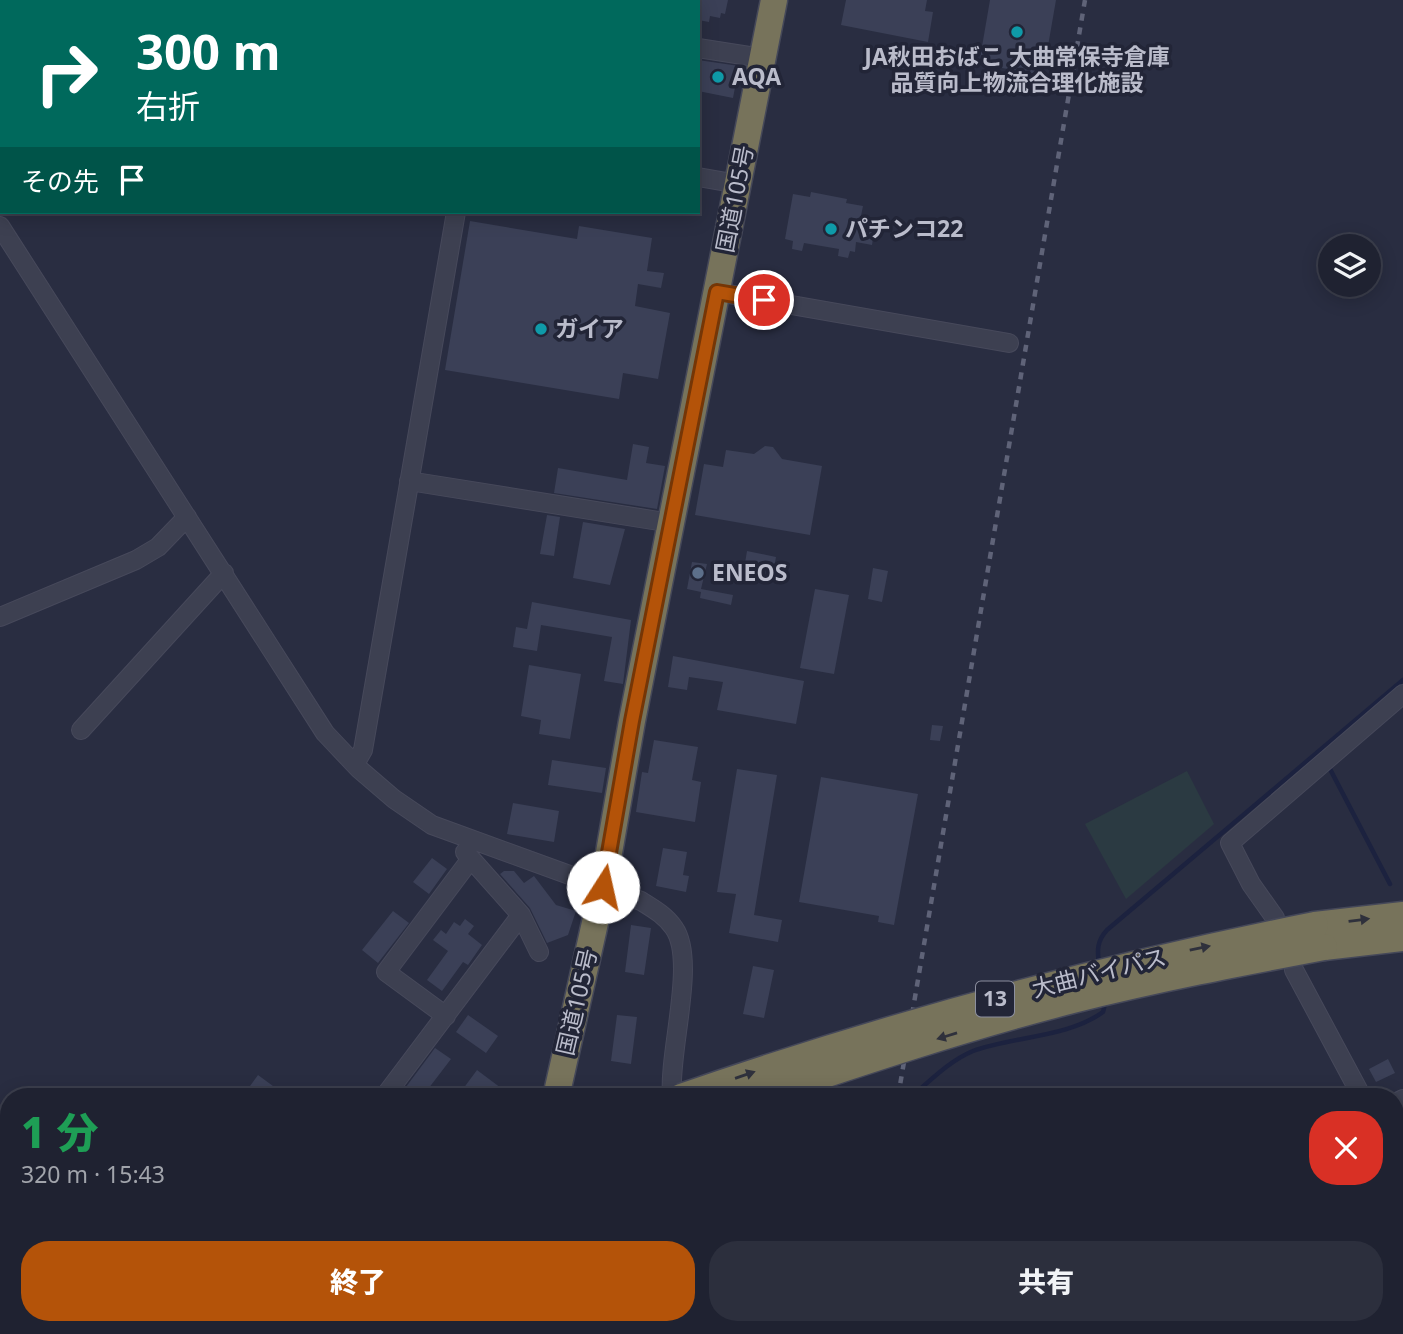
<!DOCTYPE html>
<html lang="ja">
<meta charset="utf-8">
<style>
:root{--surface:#1f2231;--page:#2c2f3d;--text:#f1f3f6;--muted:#a1a4ab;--line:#3c3f4d;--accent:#b45309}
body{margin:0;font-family:"Noto Sans","Noto Sans JP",sans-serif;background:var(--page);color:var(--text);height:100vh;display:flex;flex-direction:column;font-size:26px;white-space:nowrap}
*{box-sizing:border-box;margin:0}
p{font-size:23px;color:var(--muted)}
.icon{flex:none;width:38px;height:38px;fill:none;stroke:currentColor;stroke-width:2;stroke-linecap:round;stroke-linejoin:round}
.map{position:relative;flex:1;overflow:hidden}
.panel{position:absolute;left:0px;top:1088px;width:1404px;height:247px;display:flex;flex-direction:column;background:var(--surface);border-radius:28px 28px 0 0;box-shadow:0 4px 18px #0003,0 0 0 2px var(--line)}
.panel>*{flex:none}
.guide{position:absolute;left:0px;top:0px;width:700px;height:214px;box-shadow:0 4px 18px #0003,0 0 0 2px var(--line);background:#00695c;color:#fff;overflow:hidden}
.fabs{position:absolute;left:1318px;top:234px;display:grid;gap:14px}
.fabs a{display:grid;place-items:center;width:63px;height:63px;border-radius:50%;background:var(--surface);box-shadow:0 4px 18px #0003,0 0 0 2px var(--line);font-size:35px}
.pin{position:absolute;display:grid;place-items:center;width:60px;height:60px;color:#fff;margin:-30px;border:4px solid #fff;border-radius:50%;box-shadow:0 2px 7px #0007}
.me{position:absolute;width:77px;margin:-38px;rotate:10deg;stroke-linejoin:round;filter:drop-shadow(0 0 5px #0008)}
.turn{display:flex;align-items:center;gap:24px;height:147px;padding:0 21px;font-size:32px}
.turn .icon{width:91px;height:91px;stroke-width:2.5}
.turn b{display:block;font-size:49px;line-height:60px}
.then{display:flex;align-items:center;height:66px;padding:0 21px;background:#0003;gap:14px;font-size:26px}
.round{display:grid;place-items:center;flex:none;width:74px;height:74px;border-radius:28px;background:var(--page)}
.head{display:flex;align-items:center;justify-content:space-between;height:119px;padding:0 21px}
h1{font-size:42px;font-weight:800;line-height:52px;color:#1e9e55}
.cta{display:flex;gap:14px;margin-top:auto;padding:14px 21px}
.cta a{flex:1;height:80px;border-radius:28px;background:var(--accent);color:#fff;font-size:28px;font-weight:800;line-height:80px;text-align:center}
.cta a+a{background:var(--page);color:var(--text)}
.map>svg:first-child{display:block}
</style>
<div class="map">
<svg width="1403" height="1334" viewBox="0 0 1403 1334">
<rect width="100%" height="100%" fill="#292d41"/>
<path fill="#2b3a42" d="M1187 771 1214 824 1126 899 1085 824Z"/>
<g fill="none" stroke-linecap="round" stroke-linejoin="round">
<path stroke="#1c223f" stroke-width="4.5" d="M1330 769 1390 884
M1099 964C1097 950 1097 941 1107 930L1403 680
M911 1097C930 1081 949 1061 973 1051 1013 1036 1067 1038 1103 1012L1106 1000"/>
</g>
<path fill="#3b4057" d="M698 0H728L725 14 721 13 720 18 710 16 709 22 698 20Z
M846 0H927L925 11 933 12 928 42 841 25Z
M990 0H1056L1043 75 979 64Z
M698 60 739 66 733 98 698 91Z
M811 192 847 199 846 203 863 206 861 216 876 219 872 245 856 242 855 252 850 251 848 258 838 256 839 249 804 243 802 251 792 249 793 241 785 239 793 194 810 197Z
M470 221 577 239 579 226 652 238 647 271 664 273 661 288 638 284 635 306 670 313 658 379 623 373 619 399 445 370Z
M633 444 649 447 646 463 665 466 657 509 554 493 558 468 627 480Z
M765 446 773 447 782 459 822 466 810 535 695 515 704 464 723 467 726 450 754 454Z
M547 515 560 517 554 556 540 554Z
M583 522 625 529 610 585 573 578Z
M747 551 776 557 774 568 745 563Z
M692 562 707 564 701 589 733 595 731 605 700 598 701 592 687 589Z
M873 568 888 571 882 602 868 599Z
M815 589 849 595 834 674 800 668Z
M532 602 631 620 623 684 604 681 612 637 541 625 537 651 513 647 516 627 527 629Z
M673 656 804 681 796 724 717 710 723 682 689 677 687 690 668 687Z
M529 665 581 674 570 739 539 734 541 720 521 716Z
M932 725 943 726 940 741 930 740Z
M654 740 698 747 692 780 701 782 695 822 636 812 642 772 648 773Z
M552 760 606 768 602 793 548 785Z
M737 769 777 775 754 915 782 920 778 942 729 933 736 894 717 892Z
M821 777 918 794 894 925 878 922 879 916 799 902Z
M513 803 559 811 554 842 507 834Z
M663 848 687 852 683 875 689 876 686 892 656 886Z
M432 858 447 869 429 894 413 882Z
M504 871H514L524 883 534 876 556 905 576 911 568 935 547 943 530 908 500 874Z
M393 911 409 923 378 963 362 950Z
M465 919 474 926 468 934 482 945 468 965 463 962 442 991 427 980 448 951 433 940 441 930 446 934 454 922 460 926Z
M631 925 651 928 644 975 625 972Z
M753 966 774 970 764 1018 743 1014Z
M468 1015 498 1036 486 1053 456 1032Z
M617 1015 637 1017 631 1064 611 1061Z
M435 1048 451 1059 422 1097H419L406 1087Z
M1388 1059 1395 1073 1376 1082 1369 1069Z
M477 1070 513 1097H466L460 1093Z
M258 1075 288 1097H242Z"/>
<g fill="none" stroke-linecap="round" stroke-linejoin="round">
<g stroke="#47495b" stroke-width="20">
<path id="minor" d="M494 2V0
M698 48 762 58
M698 177 738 184
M0 226 325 733 359 769 394 799 432 825 641 901C654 909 666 916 674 928 697 961 668 1052 672 1097
M717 292 1009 343
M409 481 671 523
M0 617 136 560 158 547 187 517
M81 730 224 573
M355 764 363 750 456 212
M465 852 521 915 539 952
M1275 918 1251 884 1230 843 1403 694
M1294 970 1362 1097
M446 1016 386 972 470 860
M384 1097 521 915
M1395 1103 1403 1099
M1395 1160 1403 1176
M0 1279 9 1285
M59 1326 64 1334
M682 1326 684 1334
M1032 1326 1036 1334
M1212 1326 1216 1334
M1300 1326 1304 1334
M1391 1326 1395 1334
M952 1334 967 1326"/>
</g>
<g stroke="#454859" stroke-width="29">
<path id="highway" d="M1315 925 1403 915
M1324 947 1403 938
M556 1097 603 887 632 721 774 0
M75 1334 94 1326
M147 1334 167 1326
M511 1334 513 1326"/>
</g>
<use href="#minor" stroke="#3d4051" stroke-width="18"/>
<use href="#highway" stroke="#77735b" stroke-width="26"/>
<path stroke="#5f6378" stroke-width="4.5" stroke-dasharray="7 7" stroke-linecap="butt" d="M898 1097 1085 0
M859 1334 861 1326"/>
<g stroke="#454859" stroke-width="29" stroke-linecap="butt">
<path id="highway-bridge" d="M681 1097C889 1025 1099 968 1315 925
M758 1097C862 1062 967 1027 1073 1000 1156 979 1240 963 1324 947"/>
</g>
<use href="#highway-bridge" stroke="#77735b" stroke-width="26"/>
</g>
<defs><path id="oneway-solid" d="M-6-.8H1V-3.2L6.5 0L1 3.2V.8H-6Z" transform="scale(1.75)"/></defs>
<g fill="#2f313c">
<use href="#oneway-solid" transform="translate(1359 920) rotate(-7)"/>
<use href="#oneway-solid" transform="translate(1200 948) rotate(-12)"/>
<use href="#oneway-solid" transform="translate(947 1036) rotate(163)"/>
<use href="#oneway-solid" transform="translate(745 1075) rotate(-19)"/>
</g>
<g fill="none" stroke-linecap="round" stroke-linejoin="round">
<g stroke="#753606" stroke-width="18">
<path id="route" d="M603 887 632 721 717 292 764 300"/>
</g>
<use href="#route" stroke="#b45309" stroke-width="12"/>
</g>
<g fill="#0f9aa8" stroke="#222537" stroke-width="2.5">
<circle cx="1017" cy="32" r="7"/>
<circle cx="718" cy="77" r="7"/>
<circle cx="831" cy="229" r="7"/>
<circle cx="541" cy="329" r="7"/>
</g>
<circle fill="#5c6f8a" stroke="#222537" stroke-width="2.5" cx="698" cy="573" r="7"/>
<g text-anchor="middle" stroke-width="7" stroke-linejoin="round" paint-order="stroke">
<rect fill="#222537" stroke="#8c8f9f" stroke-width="2" x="976" y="981.5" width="38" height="35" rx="5"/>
<g font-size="21" font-weight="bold" fill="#babccb">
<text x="995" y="1006">13</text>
</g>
<g font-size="23" font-weight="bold" fill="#babccb" stroke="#222537" text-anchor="start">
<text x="1017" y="65" text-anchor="middle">JA秋田おばこ 大曲常保寺倉庫<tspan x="1017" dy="26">品質向上物流合理化施設</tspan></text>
<text x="732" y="85">AQA</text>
<text x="845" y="237">パチンコ22</text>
<text x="555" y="337">ガイア</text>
<text x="712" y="581">ENEOS</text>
</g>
<g font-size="23" fill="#babccb" stroke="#222537">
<text transform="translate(735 199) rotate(-79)" y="8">国道105号</text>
<text transform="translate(1099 973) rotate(-14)" y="8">大曲バイパス</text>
<text transform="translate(577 1002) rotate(-77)" y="8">国道105号</text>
</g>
</g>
</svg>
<div class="fabs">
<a><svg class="icon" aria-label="layers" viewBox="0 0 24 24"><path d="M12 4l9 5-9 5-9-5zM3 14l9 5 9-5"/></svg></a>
</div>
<div class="pin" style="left:764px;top:300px;background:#d93025"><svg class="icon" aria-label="arrive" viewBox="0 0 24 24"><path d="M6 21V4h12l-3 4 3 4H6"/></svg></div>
<svg class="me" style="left:603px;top:887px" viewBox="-20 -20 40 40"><circle r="19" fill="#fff"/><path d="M0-13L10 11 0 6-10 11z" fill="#b45309"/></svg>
<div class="guide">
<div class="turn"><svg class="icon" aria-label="right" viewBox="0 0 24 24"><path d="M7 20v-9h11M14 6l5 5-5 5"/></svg><div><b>300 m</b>右折</div></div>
<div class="then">その先<svg class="icon" aria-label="arrive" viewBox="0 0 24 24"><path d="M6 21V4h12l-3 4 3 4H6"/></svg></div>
</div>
<section class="panel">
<div class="head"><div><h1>1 分</h1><p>320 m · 15:43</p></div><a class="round" style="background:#d93025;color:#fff"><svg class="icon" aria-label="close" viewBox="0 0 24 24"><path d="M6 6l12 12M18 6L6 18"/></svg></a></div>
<div class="cta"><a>終了</a><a>共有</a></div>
</section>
</div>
